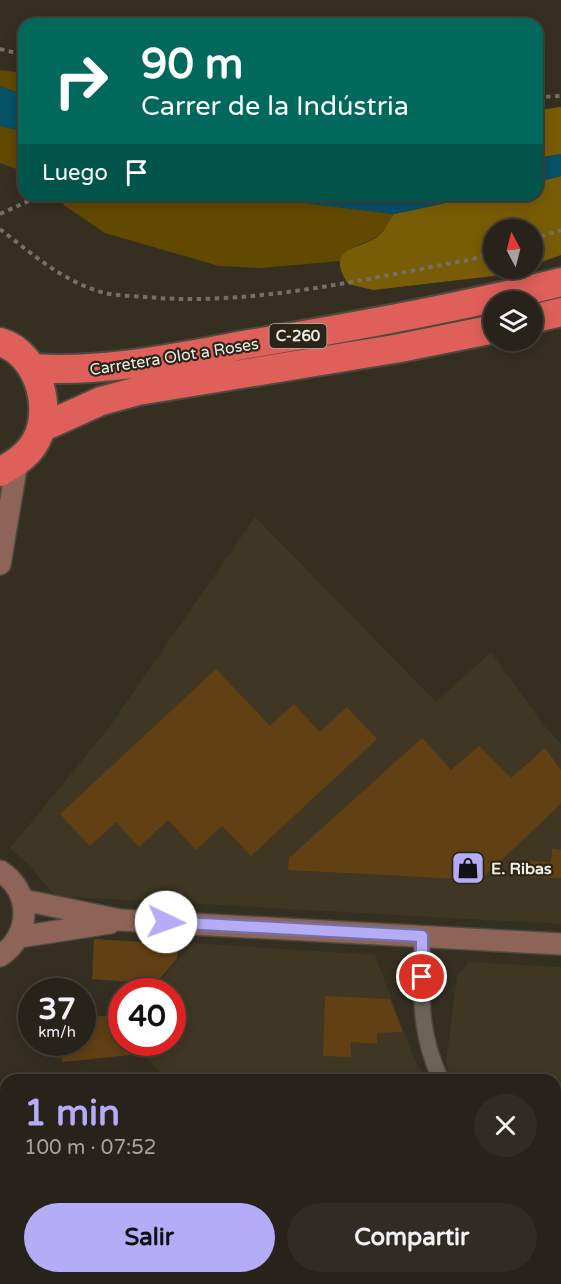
<!DOCTYPE html>
<html lang="es">
<meta charset="utf-8">
<style>
:root{--surface:#28231a;--page:#302b23;--text:#f1f3f6;--muted:#a5a4a2;--line:#444039;--accent:#b5acf8}
body{margin:0;font-family:"Varela Round",sans-serif;background:var(--page);color:var(--text);height:100vh;display:flex;flex-direction:column;font-size:22px;white-space:nowrap}
*{box-sizing:border-box;margin:0}
p{font-size:20px;color:var(--muted)}
.icon{flex:none;width:33px;height:33px;fill:none;stroke:currentColor;stroke-width:2;stroke-linecap:round;stroke-linejoin:round}
.map{position:relative;flex:1;overflow:hidden}
.sheet{position:absolute;left:0px;top:1074px;width:561px;height:210px;display:flex;flex-direction:column;background:var(--surface);border-radius:18px 18px 0 0;box-shadow:0 3px 15px #0003,0 0 0 2px var(--line)}
.sheet>*{flex:none}
.top-card{position:absolute;left:18px;top:18px;width:525px;height:183px;border-radius:18px;box-shadow:0 3px 15px #0003,0 0 0 2px var(--line);background:#00695c;color:#fff;overflow:hidden}
.needle{width:39px;rotate:353deg}
.controls{position:absolute;left:483px;top:219px;display:grid;gap:12px}
.controls a{display:grid;place-items:center;width:60px;height:60px;border-radius:50%;background:var(--surface);box-shadow:0 3px 15px #0003,0 0 0 2px var(--line);font-size:30px}
.speed{position:absolute;left:18px;top:978px;display:flex;gap:12px;font-size:30px;font-weight:700;text-align:center}
.speed>*{display:grid;place-content:center;width:78px;height:78px;border-radius:50%;background:var(--surface);box-shadow:0 3px 15px #0003,0 0 0 2px var(--line);line-height:1}
.speed small{font-size:15px;font-weight:400}
.speed .limit{border:9px solid #d22;background:#fff;color:#111}
.pin{position:absolute;display:grid;place-items:center;width:51px;height:51px;color:#fff;margin:-26px;border:3px solid #fff;border-radius:50%;box-shadow:0 2px 6px #0007}
.me{position:absolute;width:66px;margin:-33px;rotate:93deg;stroke-linejoin:round;filter:drop-shadow(0 0 4px #0008)}
.turn{display:flex;align-items:center;gap:21px;height:126px;padding:0 24px;font-size:27px}
.turn .icon{width:78px;height:78px;stroke-width:2.5}
.turn b{display:block;font-size:42px;line-height:51px}
.then{display:flex;align-items:center;height:57px;padding:0 24px;background:#0003;gap:12px;font-size:22px}
.round{display:grid;place-items:center;flex:none;width:63px;height:63px;border-radius:32px;background:var(--page)}
.overview{display:flex;align-items:center;justify-content:space-between;height:102px;padding:0 24px}
h1{font-size:36px;font-weight:700;line-height:45px;color:var(--accent)}
.cta{display:flex;gap:12px;margin-top:auto;padding:12px 24px}
.cta a{flex:1;height:69px;border-radius:36px;background:var(--accent);color:#111;font-size:24px;font-weight:700;line-height:69px;text-align:center}
.cta a+a{background:var(--page);color:var(--text)}
.map>svg:first-child{display:block}
</style>
<div class="map">
<svg width="561" height="1284" viewBox="0 0 561 1284">
<rect width="100%" height="100%" fill="#352f22"/>
<path fill="#3f3623" d="M255 517 436 702 491 652 543 724 561 744V924L55 896 29 865 10 848 107 730Z
M193 943 375 955 411 1051 426 1080H165L135 1043 172 1042V992L150 991Z
M469 962 561 967V1270L555 1271V1080H451L446 1062 457 976Z
M288 1278H489L453 1284H292Z"/>
<path fill="#614900" d="M0 70 24 73V95L0 86Z
M0 126 24 131V172L0 163Z
M56 195H263L289 201 394 214C389 221 383 233 376 237 361 246 350 244 341 261L260 268 219 266 105 233 65 206Z"/>
<path fill="#795d06" d="M561 107V154L537 158V110Z
M561 176V255L533 265 532 230H494V268L521 269 502 275 373 290 348 284C324 247 359 250 377 237 384 233 389 220 394 214L483 195H537V182Z"/>
<path fill="#055267" d="M0 86 24 95V131L0 126Z
M561 154V176L537 182V158Z
M263 195H483L394 214 289 201Z"/>
<path fill="#614014" d="M216 669 270 726 294 704 320 732 347 707 377 739 251 856 222 826 196 850 168 820 139 847 116 822 90 846 60 814Z
M422 738 451 770 479 746 511 778 545 748 561 770V804L480 880 288 870 289 858Z
M552 849 561 850V878L527 877 528 861 551 862Z
M94 939 178 944 177 959 155 984 92 979Z
M325 996 390 999 403 1032 377 1033V1044L351 1042V1057L323 1056Z
M122 1015 119 1026 122 1042H133L131 1055 62 1062 60 1042H82V1029H87L86 1017Z
M419 1072 424 1080H404Z
M561 1193V1259L555 1261V1197Z"/>
<g fill="none" stroke-linecap="round" stroke-linejoin="round">
<g stroke="#4f4a3e" stroke-width="18">
<path id="street" d="M422 937C422 990 417 1030 441 1080
M537 1278 540 1284
M0 1281 2 1284"/>
</g>
<g stroke="#4f4a3e" stroke-width="24">
<path id="secondary" d="M0 564 17 463
M0 871C32 891 32 935 0 956
M23 900 120 920 561 944
M19 937 110 923"/>
</g>
<g stroke="#4f4a3e" stroke-width="32">
<path id="highway" d="M532 319 561 312
M0 342C40 354 56 414 32 447 24 458 12 465 0 472
M33 368C105 373 178 357 249 344 354 327 458 308 561 282
M41 428 101 401 138 391 400 348 494 329"/>
</g>
<path stroke="#756f64" stroke-width="4" stroke-dasharray="4.5 4.5" stroke-linecap="butt" d="M0 49 24 55
M537 97 561 96
M94 195 156 201 195 195
M0 214 37 197 52 195
M0 229C32 254 65 283 105 293 118 296 133 296 146 297 250 307 370 278 473 259L494 252
M532 239 561 230"/>
<use href="#street" stroke="#6c6557" stroke-width="15"/>
<use href="#secondary" stroke="#8e6458" stroke-width="21"/>
<use href="#highway" stroke="#df605a" stroke-width="28"/>
</g>
<g fill="none" stroke-linecap="round" stroke-linejoin="round">
<g stroke="#7670a1" stroke-width="15">
<path id="route" d="M166 922 422 936V977"/>
</g>
<use href="#route" stroke="#b5acf8" stroke-width="10"/>
</g>
<defs>
<g id="shop-square" transform="scale(1.725)"><rect x="-9" y="-9" width="18" height="18" rx="4" fill="#b5acf8" stroke="#2b2518"/><path d="M-5-2.5h2.3a2.7 3.5 0 0 1 5.4 0H5L5.5 6h-11ZM-1.5-2.5h3a1.5 2.3 0 0 0-3 0Z" fill="#111"/></g>
</defs>
<g fill-rule="evenodd">
<use href="#shop-square" x="468" y="868"/>
</g>
<g text-anchor="middle" stroke-width="4.5" stroke-linejoin="round" paint-order="stroke">
<rect fill="#2b2518" stroke="#b6b1a7" stroke-width="1.5" x="269.5" y="324" width="57" height="24" rx="4.5"/>
<g font-size="15" font-weight="bold" fill="#f1ede4">
<text x="298" y="341">C-260</text>
</g>
<g font-size="16" fill="#f1ede4" stroke="#2b2518">
<text transform="translate(174 356) rotate(-9)" y="6">Carretera Olot a Roses</text>
</g>
<g font-size="16" font-weight="bold" fill="#f1ede4" stroke="#2b2518" text-anchor="start">
<text x="491" y="874">E. Ribas</text>
</g>
</g>
</svg>
<div class="controls">
<a><svg class="needle" viewBox="-14 -14 28 28"><path d="M0-13l5 13h-10z" fill="#e53935"/><path d="M0 13l5-13h-10z" fill="#a5a4a2"/></svg></a>
<a><svg class="icon" aria-label="layers" viewBox="0 0 24 24"><path d="M12 4l9 5-9 5-9-5zM3 14l9 5 9-5"/></svg></a>
</div>
<div class="speed"><div>37<small>km/h</small></div><div class="limit">40</div></div>
<div class="pin" style="left:422px;top:977px;background:#d93025"><svg class="icon" aria-label="arrive" viewBox="0 0 24 24"><path d="M6 21V4h12l-3 4 3 4H6"/></svg></div>
<svg class="me" style="left:166px;top:922px" viewBox="-20 -20 40 40"><circle r="19" fill="#fff"/><path d="M0-13L10 11 0 6-10 11z" fill="#b5acf8"/></svg>
<div class="top-card">
<div class="turn"><svg class="icon" aria-label="right" viewBox="0 0 24 24"><path d="M7 20v-9h11M14 6l5 5-5 5"/></svg><div><b>90 m</b>Carrer de la Indústria</div></div>
<div class="then">Luego<svg class="icon" aria-label="arrive" viewBox="0 0 24 24"><path d="M6 21V4h12l-3 4 3 4H6"/></svg></div>
</div>
<section class="sheet">
<div class="overview"><div><h1>1 min</h1><p>100 m · 07:52</p></div><a class="round"><svg class="icon" aria-label="close" viewBox="0 0 24 24"><path d="M6 6l12 12M18 6L6 18"/></svg></a></div>
<div class="cta"><a>Salir</a><a>Compartir</a></div>
</section>
</div>
